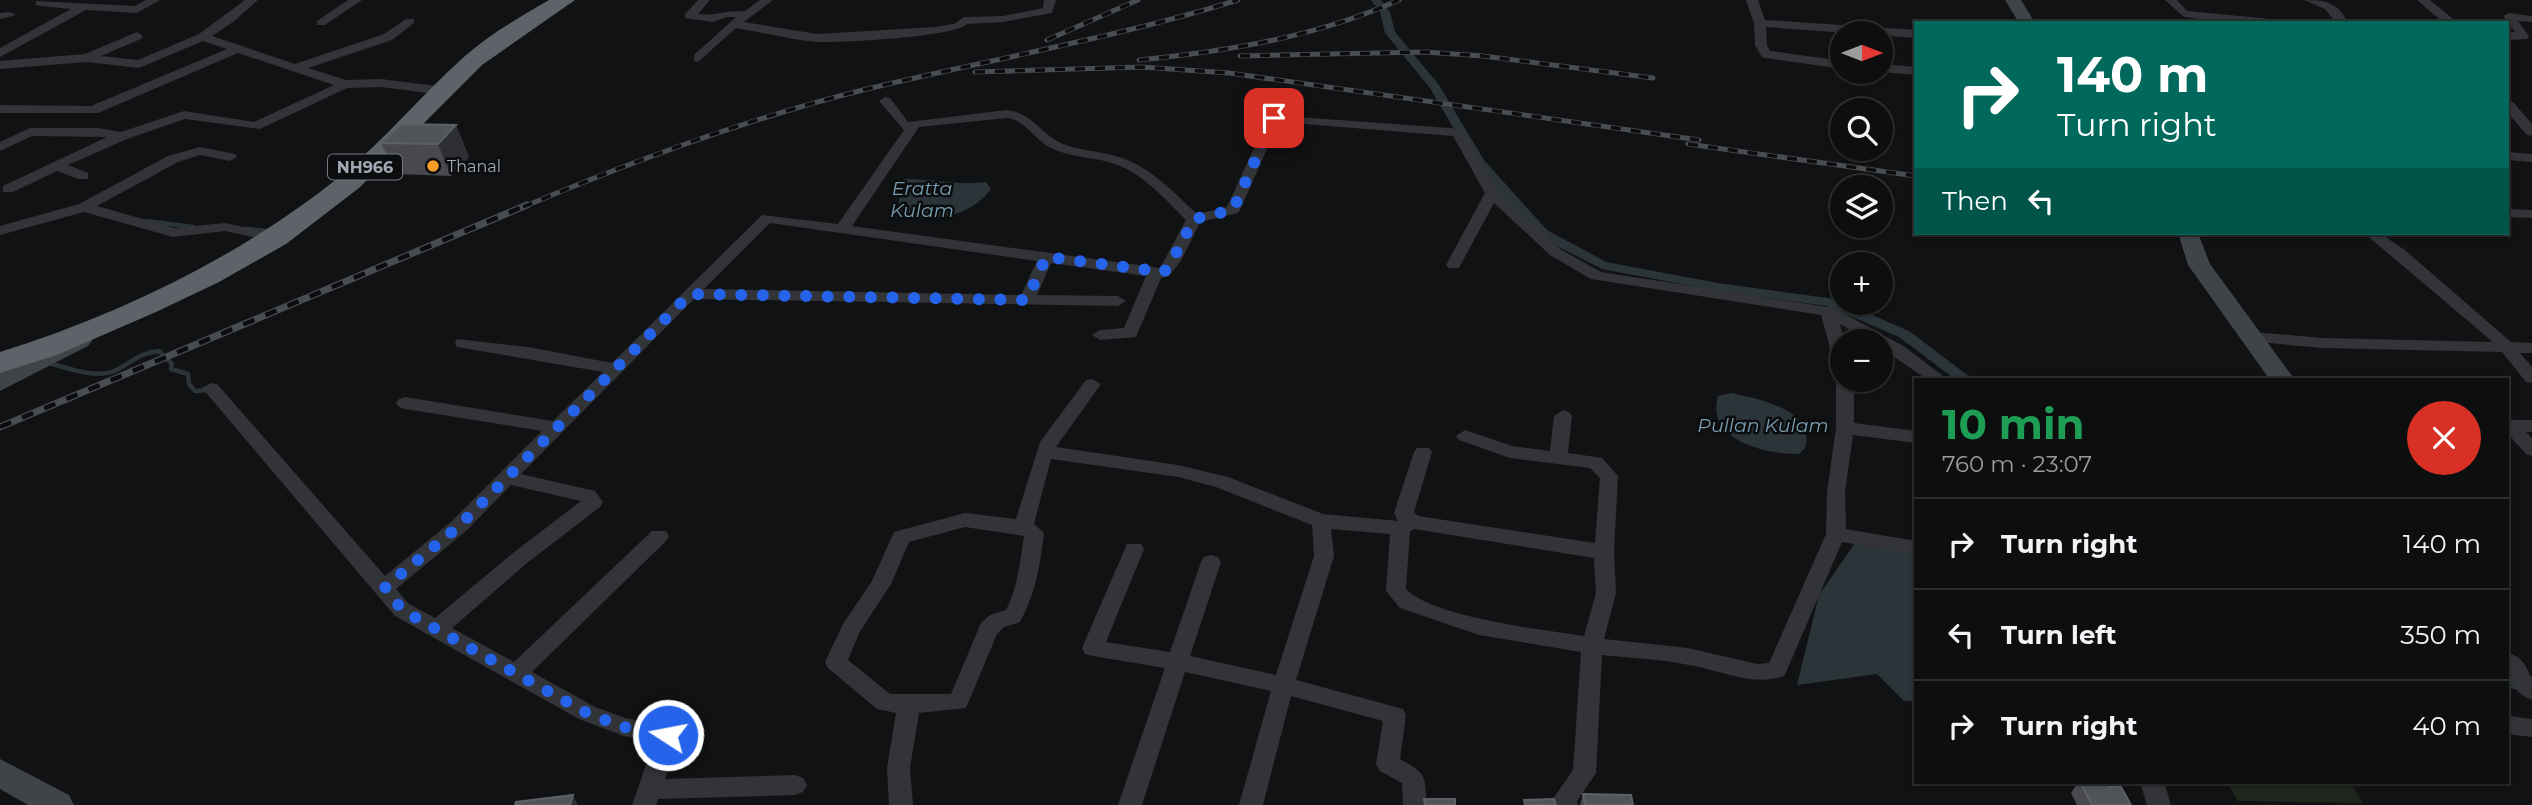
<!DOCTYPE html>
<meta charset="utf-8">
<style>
:root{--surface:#0d0e0e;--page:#161717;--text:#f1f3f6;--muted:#9a9c9e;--line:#2d2e2e}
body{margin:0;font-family:Montserrat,sans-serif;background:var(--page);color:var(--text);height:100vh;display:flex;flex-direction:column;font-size:26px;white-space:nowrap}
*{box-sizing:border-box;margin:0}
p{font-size:23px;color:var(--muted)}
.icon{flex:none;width:38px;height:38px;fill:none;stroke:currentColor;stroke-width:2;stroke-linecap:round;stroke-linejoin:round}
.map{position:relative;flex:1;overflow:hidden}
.drawer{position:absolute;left:1914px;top:378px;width:595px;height:406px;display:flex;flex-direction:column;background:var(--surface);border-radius:0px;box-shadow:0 2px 5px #0004,0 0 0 2px var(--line)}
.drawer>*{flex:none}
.guide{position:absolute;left:1914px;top:21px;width:595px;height:214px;border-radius:0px;box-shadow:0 2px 5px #0004,0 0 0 2px var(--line);background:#00695c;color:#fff;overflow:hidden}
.needle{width:46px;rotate:90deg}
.buttons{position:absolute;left:1830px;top:21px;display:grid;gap:14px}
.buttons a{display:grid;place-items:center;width:63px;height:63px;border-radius:50%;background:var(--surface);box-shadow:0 2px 5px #0004,0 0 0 2px var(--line);font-size:35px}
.pin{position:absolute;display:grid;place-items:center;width:60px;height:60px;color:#fff;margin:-30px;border-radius:14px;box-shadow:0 4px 10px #0006}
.me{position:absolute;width:77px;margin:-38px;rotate:281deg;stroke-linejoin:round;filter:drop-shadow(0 0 5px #0008)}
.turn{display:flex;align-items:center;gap:24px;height:147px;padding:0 28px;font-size:32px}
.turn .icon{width:91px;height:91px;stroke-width:2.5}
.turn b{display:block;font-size:49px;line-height:60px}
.then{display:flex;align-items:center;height:66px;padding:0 28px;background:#0003;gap:14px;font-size:26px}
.round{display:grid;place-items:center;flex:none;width:74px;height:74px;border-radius:37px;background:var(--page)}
.overview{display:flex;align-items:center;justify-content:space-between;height:119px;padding:0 28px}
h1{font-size:42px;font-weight:700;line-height:52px;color:#1e9e55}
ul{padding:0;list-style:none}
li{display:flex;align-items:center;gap:21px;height:91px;padding:0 28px;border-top:2px solid var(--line)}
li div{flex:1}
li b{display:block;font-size:26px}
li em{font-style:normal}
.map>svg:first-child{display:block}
</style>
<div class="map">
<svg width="2532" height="805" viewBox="0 0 2532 805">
<rect width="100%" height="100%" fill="#111213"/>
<path fill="#1e261e" d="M2227 782H2350L2363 803 2238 801Z"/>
<path fill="#2a3439" d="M903 179C931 178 958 186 986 182L991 189C970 217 936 221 904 217L898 206Z
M1731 393C1756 398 1817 410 1805 448L1799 454C1767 454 1705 441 1718 396Z
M1855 543 1916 555V701H1904L1877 674 1797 685 1819 595Z"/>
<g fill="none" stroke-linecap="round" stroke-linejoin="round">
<path stroke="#2a3439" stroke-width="4.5" d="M146 221 193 227
M246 229 269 231
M49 363C67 368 96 379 114 371 130 364 140 352 159 351L172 364 171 369 188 374 189 384 195 391 207 390"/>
<path fill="#2a3439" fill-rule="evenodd" d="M1371 0H1381L1390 12 1395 32 1439 85 1484 160 1547 230 1606 262 1718 283 1835 299 1909 331 1974 380H1956L1899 337 1827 306 1718 291 1602 269 1537 236 1475 165 1430 88 1385 33 1380 12Z
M2508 672 2532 676V692L2508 688Z"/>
<path fill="#323438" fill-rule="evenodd" d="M146 0H160L137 13 86 10 0 57V48L71 9 40 6 36 5V1L135 6Z
M245 0H258L233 22 212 36 295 64 384 34 406 19H414V23L392 40 308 68 346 80 381 79 444 87 450 91 444 95 381 87 347 88 260 129 185 119 127 139 68 165 88 173V179H78L57 171 13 192H3V186L107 137 32 136 0 151V142L30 128H98L121 132 184 111 254 122 334 85 238 53 98 113H0V105L91 106 227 49 203 41 139 68 87 62 0 69V61L85 54 137 32 143 36 141 39 101 56 138 60 199 34Z
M348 0H362L325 25H317V21Z
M698 0H710L698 14C715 16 727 10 745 11L760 0H773L744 22 817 34 935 27 954 24 964 17 1003 16 1043 8 1044 0H1056L1052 13 1003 22 967 24C955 37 839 43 817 42 790 40 762 32 736 28L698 62 694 61V55L736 17H727L713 22 685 18V14Z
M1746 0H1758L1765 20 1916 30V38L1766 27 1767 45 1770 51 1843 61V69L1766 58 1762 57 1755 45 1754 23Z
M2165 0H2177L2187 11 2271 19 2277 23H2235L2184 17Z
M2304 0C2325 0 2338 2 2348 23H2336L2325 9Z
M2417 0H2430L2458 23H2444Z
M0 13 10 12 16 15 0 19Z
M2509 13 2532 16V22L2518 21 2529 36 2527 39 2508 40V32H2515L2503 16Z
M1881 64 1916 67V75L1881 72Z
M885 97 890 98 908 122 1007 110C1032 113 1040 133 1061 143 1079 151 1100 151 1119 157 1151 167 1173 192 1197 214L1227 207 1269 115 1463 129 1498 191 1560 249 1601 272 1834 308 1905 347 1948 380H1928L1881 348V341H1870L1840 324 1844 341 1843 374 1837 373 1821 315 1591 279 1550 255 1494 203 1459 268H1449L1446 265 1485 193 1453 136 1279 122 1240 210 1238 213 1200 222 1181 261 1169 276 1161 278 1136 337 1100 340 1092 335 1100 330 1124 328 1146 276 1051 263 1037 295 1118 296 1126 301 1118 306 694 299 521 474 595 491 603 502 600 507 527 563 452 628 514 662 652 531H666L669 536 666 541 532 672 595 707 625 718 676 728 679 735 665 779 795 775 803 778 807 785 803 792 795 795 658 799 656 805H632L654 742 624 736 579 719 395 616 202 388 211 383 217 384 385 576 452 521 542 431 405 409 399 407 396 403 399 399 405 397 553 421 603 372 463 348 457 347 455 343 457 339 528 347 612 363 762 215 838 224 904 130 879 101ZM1007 118C1026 120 1034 140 1051 148 1069 157 1090 157 1109 162 1141 171 1163 197 1186 220L1160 268 852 226 919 127ZM770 223 1037 261 1021 295 704 289ZM511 485 581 501 513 553 435 618 409 604 396 589 466 531Z
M2508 101 2513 102 2532 124V136L2527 135 2508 113Z
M200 147 235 154 237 157 230 161 200 155 178 162 97 206 174 228 225 223 281 235 283 238 281 241 276 242 225 231 173 237 84 212 0 235V226L79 204 168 156Z
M2508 152 2532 154V162L2508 160Z
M2508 209 2532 210V218L2508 217Z
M2364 233H2380L2406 251 2511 342 2532 343V353H2520L2532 367V383L2526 382 2502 352 2323 348 2246 341 2244 337 2246 333 2252 332 2323 338 2493 342Z
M1843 375V380H1854V423L1916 431V443L1853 435 1845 492 1846 529 1916 541V555L1842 542 1787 670 1784 676C1751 687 1721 670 1689 665 1660 659 1631 658 1602 655L1596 773 1577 801 1578 805H1554L1553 799 1573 770 1581 652 1479 635 1400 608 1386 591 1390 534 1331 529 1334 556 1296 680 1403 709 1406 715 1400 759C1428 775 1424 774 1427 805H1403L1402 783 1380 771 1376 764 1383 721 1291 696 1263 805H1239L1271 691 1185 672 1142 805H1118L1165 668 1093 656 1085 654 1082 648 1127 544H1141L1144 549 1106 642 1170 652 1201 562 1204 557 1211 555 1218 557 1221 562 1190 656 1276 675 1314 556 1312 525 1216 487 1178 477 1051 459 1034 524 1044 533C1040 565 1036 593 1020 622L1004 627 997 634 966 708 919 713 910 768 913 805H889L887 768 896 713 877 709 828 668 825 662 843 624 872 581 894 532 965 513 1016 519 1040 442 1086 380 1092 379 1101 384 1056 447 1178 465 1228 477 1323 514 1398 521 1394 513 1414 452 1417 448H1429L1432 452 1414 512 1418 516 1595 543 1600 478 1590 468 1510 458 1459 440 1456 436 1465 430 1512 446 1550 451 1554 416 1563 410 1569 412 1572 416 1568 453 1602 458 1618 476 1614 552 1616 593 1604 639 1688 648 1757 664 1769 663 1826 534 1827 492 1836 428V380ZM965 527 1024 536C1020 562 1018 587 1006 610L990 615 981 623 951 694H890L848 660 859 633 891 584 909 542ZM1414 529 1594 558 1596 593 1584 636C1544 630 1432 617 1406 589L1410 532Z
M2508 420H2532V432H2526L2532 438V456L2526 454 2508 434Z
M2508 653C2530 659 2532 680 2532 700 2510 692 2508 673 2508 653Z
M2508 716 2532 719V737L2508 734Z
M2140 782H2164L2171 805H2147Z"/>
<path fill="#404348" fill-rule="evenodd" d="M2005 0H2021L2035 23H2019Z
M2178 233H2198L2210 264 2295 380H2270L2188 265Z
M80 334 88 336 92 341 88 346 0 391V373Z
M0 759 69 795 74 805H28L0 789Z"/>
<path fill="#5e6269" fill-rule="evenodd" d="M549 0H575L482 65 359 188 286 244 219 282 156 312 57 355 0 373V352C121 314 239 257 338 178 384 141 421 95 465 56 490 34 520 17 549 0Z"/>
<g stroke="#494c51" stroke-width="5">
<path id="rail-far1" d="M1047 40 1138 0
M1240 56 1425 52 1483 56 1653 78
M1139 60C1229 51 1316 37 1399 0
M975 72 1142 67 1229 73 1699 140
M1688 144 1916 176
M523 207C633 161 746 119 863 90 988 60 1115 38 1238 0"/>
</g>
<g stroke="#494c51" stroke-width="7">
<path id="rail" d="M0 427 527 205"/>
</g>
<use href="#rail-far1" stroke="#0c0d0e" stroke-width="3.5" stroke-dasharray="10" stroke-linecap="butt"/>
<use href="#rail" stroke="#0c0d0e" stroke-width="4.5" stroke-dasharray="12" stroke-linecap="butt"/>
</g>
<path fill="#47494e" d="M456 125 469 157 451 176 396 174 381 143Z
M2078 782H2106L2109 787 2131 805H2077L2071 793Z
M1583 794 1633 805H1580Z"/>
<path fill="#2d2f32" d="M456 125 469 157 451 176 438 144Z
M573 795 578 805H570Z"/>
<path fill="#515459" stroke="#5d6167" stroke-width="2" d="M401 124 456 125 438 144 381 143Z
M2080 782H2106L2109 787H2121L2131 805H2092Z
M1583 794 1631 795 1633 805H1585Z
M573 795 570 805H515L516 802Z
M1424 799H1455V805H1425Z
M1554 799 1556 805H1525L1524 800Z"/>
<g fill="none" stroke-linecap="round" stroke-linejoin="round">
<path stroke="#2563eb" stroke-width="12" stroke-dasharray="0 21.6" d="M668 735 624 727 587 713 402 610 385 587 459 526 690 294 1027 300 1046 257 1164 272 1172 261 1194 219 1233 210 1274 118"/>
</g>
<circle fill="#f69d26" stroke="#0c0d0e" stroke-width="2.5" cx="433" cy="166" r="7"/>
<g text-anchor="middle" stroke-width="5" stroke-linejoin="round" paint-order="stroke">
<g font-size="16" fill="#a2a9b4" stroke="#0c0d0e" text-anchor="start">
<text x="447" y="172">Thanal</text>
</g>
<rect fill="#0c0d0e" stroke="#757a82" stroke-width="2" x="328" y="154.5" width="74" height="25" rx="5"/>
<g font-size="16" font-weight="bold" fill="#a2a9b4">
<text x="365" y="173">NH966</text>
</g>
<g font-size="19" font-style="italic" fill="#789cb1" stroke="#0c0d0e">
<text x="922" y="195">Eratta<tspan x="922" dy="22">Kulam</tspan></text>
<text x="1763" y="432">Pullan Kulam</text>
</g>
</g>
</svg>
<div class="buttons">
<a><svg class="needle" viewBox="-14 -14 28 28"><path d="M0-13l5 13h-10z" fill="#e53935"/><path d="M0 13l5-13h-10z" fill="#9a9c9e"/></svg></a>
<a><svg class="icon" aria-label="search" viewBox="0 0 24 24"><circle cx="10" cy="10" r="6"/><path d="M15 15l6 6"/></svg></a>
<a><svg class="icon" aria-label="layers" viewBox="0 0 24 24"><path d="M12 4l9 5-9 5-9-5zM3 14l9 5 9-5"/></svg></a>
<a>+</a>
<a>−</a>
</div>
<div class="pin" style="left:1274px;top:118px;background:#d93025"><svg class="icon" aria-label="arrive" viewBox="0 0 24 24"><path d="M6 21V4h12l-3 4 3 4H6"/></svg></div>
<svg class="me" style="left:668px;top:735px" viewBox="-20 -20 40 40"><circle r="17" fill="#2563eb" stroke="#fff" stroke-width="3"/><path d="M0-11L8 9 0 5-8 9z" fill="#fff"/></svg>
<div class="guide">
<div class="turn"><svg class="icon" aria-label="right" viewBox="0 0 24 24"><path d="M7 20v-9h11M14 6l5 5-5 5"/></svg><div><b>140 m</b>Turn right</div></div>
<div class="then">Then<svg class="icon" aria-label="left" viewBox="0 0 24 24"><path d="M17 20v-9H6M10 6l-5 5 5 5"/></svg></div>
</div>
<section class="drawer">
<div class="overview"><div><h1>10 min</h1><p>760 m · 23:07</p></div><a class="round" style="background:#d93025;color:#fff"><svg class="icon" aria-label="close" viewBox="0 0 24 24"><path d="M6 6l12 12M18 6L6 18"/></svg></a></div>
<ul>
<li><svg class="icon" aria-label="right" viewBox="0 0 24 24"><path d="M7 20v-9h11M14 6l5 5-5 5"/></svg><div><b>Turn right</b></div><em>140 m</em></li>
<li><svg class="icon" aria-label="left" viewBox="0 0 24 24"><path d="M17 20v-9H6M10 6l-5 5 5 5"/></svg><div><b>Turn left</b></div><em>350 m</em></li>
<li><svg class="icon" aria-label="right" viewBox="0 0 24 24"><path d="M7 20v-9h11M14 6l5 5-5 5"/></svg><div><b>Turn right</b></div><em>40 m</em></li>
</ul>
</section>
</div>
